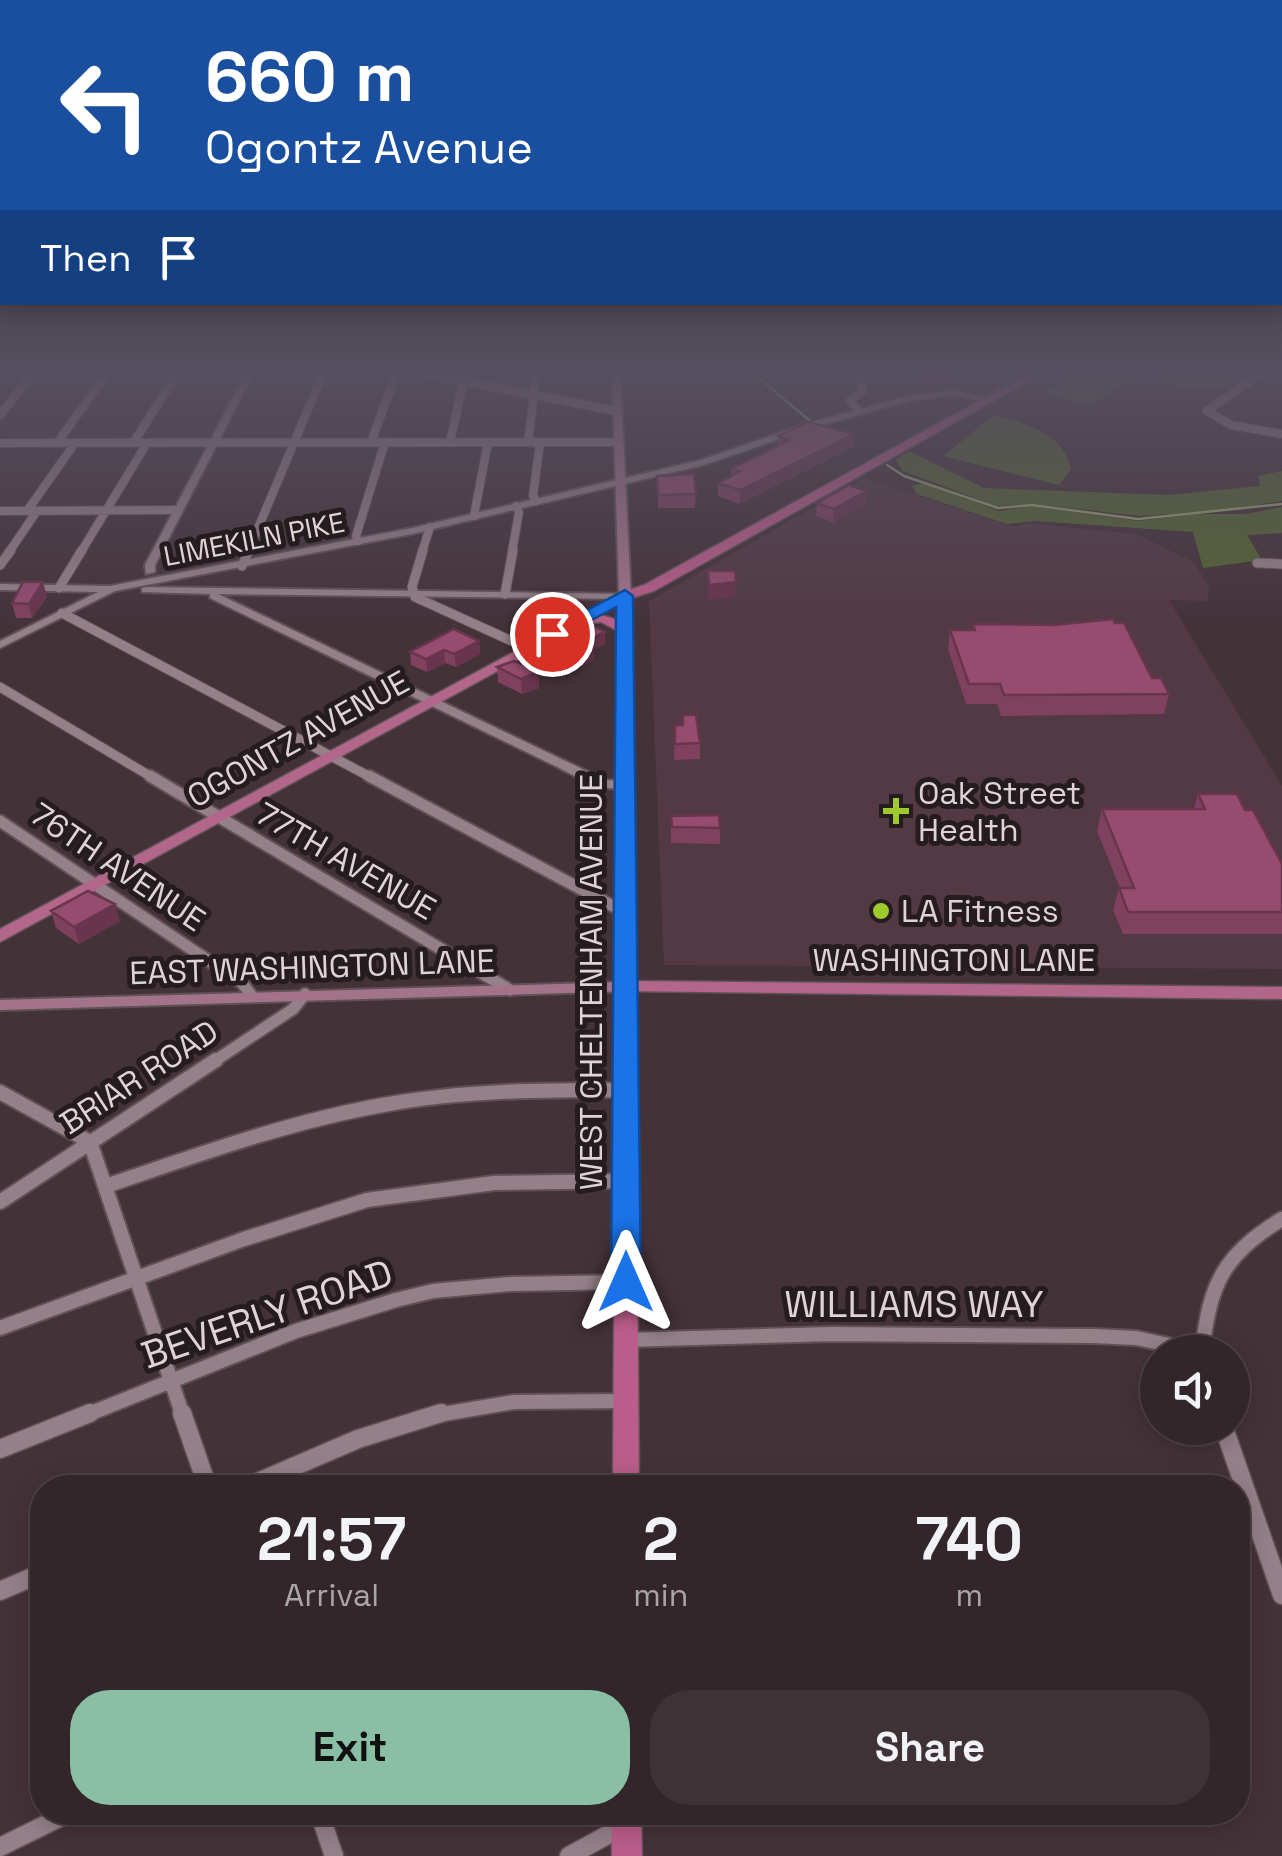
<!DOCTYPE html>
<style>
:root{--surface:#33262b;--page:#3e3237;--text:#f1f3f6;--muted:#a9a5a9;--line:#4e4347;--accent:#8abfa5}
body{margin:0;font-family:"Space Grotesk",sans-serif;background:var(--page);color:var(--text);height:100vh;display:flex;flex-direction:column;font-size:38px;white-space:nowrap}
*{box-sizing:border-box;margin:0}
p{font-size:32px;color:var(--muted)}
.icon{flex:none;width:55px;height:55px;fill:none;stroke:currentColor;stroke-width:2;stroke-linecap:round;stroke-linejoin:round}
.map{position:relative;flex:1;overflow:hidden}
.side{position:absolute;left:30px;top:1475px;width:1220px;height:350px;display:flex;flex-direction:column;background:var(--surface);border-radius:40px;box-shadow:0 5px 25px #0003,0 0 0 2px var(--line)}
.side>*{flex:none}
.banner{position:absolute;left:0px;top:0px;width:1282px;height:305px;box-shadow:0 5px 25px #0003,0 0 0 2px var(--line);background:#1a4fa0;color:#fff;overflow:hidden}
.controls{position:absolute;left:1140px;top:1335px;display:grid;gap:20px}
.controls a{display:grid;place-items:center;width:110px;height:110px;border-radius:50%;background:var(--surface);box-shadow:0 5px 25px #0003,0 0 0 2px var(--line);font-size:50px}
.pin{position:absolute;display:grid;place-items:center;width:85px;height:85px;color:#fff;margin:-42px;border:5px solid #fff;border-radius:50%;box-shadow:0 2px 10px #0007}
.me{position:absolute;width:110px;margin:-55px;rotate:0deg;stroke-linejoin:round;filter:drop-shadow(0 0 8px #0008)}
.turn{display:flex;align-items:center;gap:35px;height:210px;padding:0 40px;font-size:45px}
.turn .icon{width:130px;height:130px;stroke-width:2.5}
.turn b{display:block;font-size:70px;line-height:85px}
.then{display:flex;align-items:center;height:95px;padding:0 40px;background:#0003;gap:20px;font-size:38px}
.eta{display:flex;justify-content:space-evenly;align-items:center;height:170px;text-align:center}
.eta b{font-size:60px;font-weight:600;line-height:70px}
.primary-button{display:flex;gap:20px;margin-top:auto;padding:20px 40px}
.primary-button a{flex:1;height:115px;border-radius:40px;background:var(--accent);color:#111;font-size:40px;font-weight:600;line-height:115px;text-align:center}
.primary-button a+a{background:var(--page);color:var(--text)}
.map>svg:first-child{display:block}
</style>
<div class="map">
<svg width="1282" height="1856" viewBox="0 0 1282 1856">
<rect width="100%" height="100%" fill="#443239"/>
<path fill="#523944" d="M865 478 1014 527 1027 523 1136 534 1194 562 1209 587 1208 601 1169 600 1282 786V969L664 965 649 601Z"/>
<path fill="#546432" d="M1086 369H1110L1138 376 1090 405 1044 393Z
M1180 369 1234 380C1214 396 1182 389 1160 381Z
M994 415C1025 423 1065 434 1071 469L1059 485 943 456Z
M909 451 984 488 1168 495 1260 486 1258 476 1282 471V501L1226 510 1140 516 1035 504 996 506 903 471 896 460Z
M923 483 999 511 1032 506 1138 521 1197 514H1246L1282 507V533L1247 535 1262 560 1203 568 1193 532 1036 521 1007 524 917 494 912 486Z"/>
<g fill="none" stroke-linecap="round" stroke-linejoin="round">
<path stroke="#95a26e" stroke-width="2.5" d="M748 369 810 421
M887 465 904 476 998 508 1032 505 1138 519 1282 504"/>
<g stroke="#605157" stroke-width="10">
<path id="minor-far4" d="M401 369 617 411
M835 369 841 372
M1268 369 1207 411 1231 425 1282 434
M859 411 850 401 863 390 858 374 861 369
M0 415 37 369
M371 442 398 369
M450 442 466 369
M528 442 537 369
M0 443 619 442
M57 443 110 369
M133 443 180 369
M536 501 533 496 540 442
M0 511 179 510
M27 511 75 443
M474 516 488 442
M358 541 356 536 385 442
M9 552 37 511
M81 552 147 443
M248 552 325 369
M422 552 430 527
M512 552 519 512 516 506"/>
</g>
<g stroke="#605157" stroke-width="11">
<path id="minor-far3" d="M423 550 412 587 415 597 527 648
M1257 563 1282 564
M0 565 11 550
M242 566 249 550
M59 588 82 550
M505 594 513 550
M62 613 374 779
M0 687 155 779"/>
</g>
<g stroke="#605157" stroke-width="15">
<path id="minor-far2" d="M150 776 510 990
M369 776 626 913
M0 821 242 983 252 996
M213 1062 293 1009 305 994"/>
</g>
<g stroke="#605157" stroke-width="18">
<path id="minor-far1" d="M0 1092 90 1142 183 1416
M106 1186C197 1155 288 1122 383 1105 463 1090 545 1090 626 1090
M0 1202 216 1060
M0 1328 244 1239 367 1200 494 1183 626 1181
M625 1340 831 1334 1094 1336 1136 1338 1202 1352
M1202 1352C1210 1284 1222 1256 1282 1219
M84 1416 296 1331 396 1300 433 1291 510 1284 626 1282
M431 1416 514 1402 625 1401"/>
</g>
<g stroke="#605157" stroke-width="21">
<path id="minor" d="M182 1413 208 1488
M1224 1428 1282 1595
M0 1449 90 1413
M244 1488 358 1439 441 1413
M0 1591 42 1573
M319 1812 334 1856
M0 1847 71 1812
M569 1856 622 1827"/>
</g>
<g stroke="#605157" stroke-width="4">
<path id="tertiary" d="M248 369H256L155 565V572L146 574 145 565Z
M954 391 993 400 989 402 954 395 913 400 811 428 704 465 412 534 115 591 0 648V641L98 592 0 590V584L110 586 412 528 701 460 805 424 910 396Z
M146 587 629 594V598L625 599 218 594 559 758 606 780 625 781 631 785C607 797 573 774 551 764L210 598V594L142 592V588Z"/>
</g>
<g stroke="#605157" stroke-width="4">
<path id="secondary" d="M612 369H620L631 596 625 599 619 596Z
M626 982 632 983 634 987 632 991 0 1010V1000Z"/>
</g>
<g stroke="#605157" stroke-width="3">
<path id="primary" d="M625 592 631 596 630 599 0 942V929Z
M626 981 1282 987V999L620 991 617 987Z"/>
</g>
<g stroke="#605157" stroke-width="3">
<path id="trunk" d="M1037 369H1050L654 591 632 598 639 1488H613L618 631 601 622 575 626 568 622C583 613 603 613 618 621L620 593 644 585Z
M611 1812H641L642 1856H612Z"/>
</g>
<use href="#minor-far4" stroke="#958089" stroke-width="8"/>
<use href="#minor-far3" stroke="#958089" stroke-width="9"/>
<use href="#minor-far2" stroke="#958089" stroke-width="11"/>
<use href="#minor-far1" stroke="#958089" stroke-width="14"/>
<use href="#minor" stroke="#958089" stroke-width="18"/>
<use href="#tertiary" fill="#958089" fill-rule="evenodd"/>
<use href="#secondary" fill="#a3738a" fill-rule="evenodd"/>
<use href="#primary" fill="#b1668a" fill-rule="evenodd"/>
<use href="#trunk" fill="#ba5d8a" fill-rule="evenodd"/>
</g>
<path fill="#80415f" d="M903 369H952L955 371 954 381 933 386Z
M854 434 853 447 739 504 718 496V483L731 476V469L778 445V436Z
M657 476 696 494 695 508H658Z
M866 491 865 504 833 522 816 516 817 503Z
M47 597 32 618H16L12 603Z
M973 624 1152 678 1169 694 1164 714 1001 716 997 704H966L948 649 950 630H973Z
M479 641 480 654 456 667 445 663 427 672 411 665 410 652Z
M544 642 605 644 594 650V660L579 668 544 654Z
M497 667 538 672 539 688 522 694 498 682Z
M675 725 700 743V759L674 760Z
M1198 794 1245 810 1282 864V934H1123L1113 910 1119 888H1120L1097 831 1102 809H1194Z
M671 816 720 828V844L671 843Z
M51 911 120 921 79 944 56 928Z"/>
<path fill="#68354d" d="M955 371 954 381 933 386 934 375Z
M854 434 853 447 739 504 740 490Z
M866 491 865 504 833 522 834 509Z
M43 582 47 597 32 618 29 604Z
M736 582 735 597 708 600 709 585Z
M605 632V644L594 650V660L579 668V656L582 643Z
M479 641 480 654 456 667 454 654Z
M444 650 445 663 427 672 426 659Z
M538 672 539 688 522 694 521 679Z
M115 904 120 921 79 944 74 927Z"/>
<path fill="#954c6e" stroke="#68354d" stroke-width="2.5" d="M922 369H952L955 371 934 375Z
M808 422 854 434 740 490 718 483 740 471 731 469 789 440 778 436Z
M694 474 696 494 658 495 657 476Z
M849 485 866 491 834 509 817 503Z
M708 571H735L736 582 709 585Z
M23 582H43L29 604 12 603Z
M1113 619 1115 623H1124L1152 678H1161L1169 694 1004 695 1000 684H969L950 630H975L973 624 1054 625Z
M584 621 605 632 582 643 594 648 579 656 544 642Z
M454 629 479 641 454 654 444 650 426 659 410 652Z
M514 661 531 667 538 672 521 679 497 667Z
M683 715H696L700 743 675 744V725H683Z
M1198 794H1237L1245 810H1253L1282 864V912H1128L1119 888H1134L1102 809H1205Z
M719 815 720 828 672 827 671 816Z
M88 891 115 904 74 927 51 911Z"/>
<linearGradient id="sky" x2="0" y2="1"><stop stop-color="#251c1f"/><stop offset="0.59" stop-color="#564f5f"/><stop offset="1" stop-color="#564f5f" stop-opacity="0"/></linearGradient>
<rect width="1282" height="629" fill="url(#sky)"/>
<path fill="#1a73e8" stroke="#114b97" stroke-width="2.5" d="M625 590 633 596 641 1282 636 1290 626 1294 616 1290 611 1282 616 607 558 638 543 634Z"/>
<g fill="#a0c92b" stroke="#251c20" stroke-width="4">
<path d="M891 796h10v10h10v10h-10v10h-10v-10h-10v-10h10z"/>
<circle cx="881" cy="911" r="10"/>
</g>
<g text-anchor="middle" stroke-width="10" stroke-linejoin="round" paint-order="stroke">
<g font-size="28" fill="#dfd3d8" stroke="#251c20">
<text transform="translate(254 539) rotate(-11)" y="10">LIMEKILN PIKE</text>
</g>
<g font-size="32" fill="#dfd3d8" stroke="#251c20">
<text transform="translate(298 739) rotate(-29)" y="11">OGONTZ AVENUE</text>
<text transform="translate(346 861) rotate(30)" y="11">77TH AVENUE</text>
<text transform="translate(118 867) rotate(34)" y="11">76TH AVENUE</text>
<text x="954" y="971">WASHINGTON LANE</text>
<text transform="translate(312 967) rotate(-2)" y="11">EAST WASHINGTON LANE</text>
<text transform="translate(591 982) rotate(-90)" y="11">WEST CHELTENHAM AVENUE</text>
<text transform="translate(139 1077) rotate(-33)" y="11">BRIAR ROAD</text>
</g>
<g font-size="32" fill="#dfd3d8" stroke="#251c20" text-anchor="start">
<text x="918" y="804">Oak Street<tspan x="918" dy="37">Health</tspan></text>
<text x="901" y="922">LA Fitness</text>
</g>
<g font-size="38" fill="#dfd3d8" stroke="#251c20">
<text x="914" y="1317">WILLIAMS WAY</text>
<text transform="translate(267 1314) rotate(-19)" y="13">BEVERLY ROAD</text>
</g>
</g>
</svg>
<div class="controls">
<a><svg class="icon" aria-label="sound" viewBox="0 0 24 24"><path d="M4 9h4l5-4v14l-5-4H4zM17 9q2 3 0 6"/></svg></a>
</div>
<div class="pin" style="left:552px;top:634px;background:#d93025"><svg class="icon" aria-label="arrive" viewBox="0 0 24 24"><path d="M6 21V4h12l-3 4 3 4H6"/></svg></div>
<svg class="me" style="left:626px;top:1282px" viewBox="-20 -20 40 40"><path d="M0-17L14 15 0 8-14 15z" fill="#1a73e8" stroke="#fff" stroke-width="4"/></svg>
<div class="banner">
<div class="turn"><svg class="icon" aria-label="left" viewBox="0 0 24 24"><path d="M17 20v-9H6M10 6l-5 5 5 5"/></svg><div><b>660 m</b>Ogontz Avenue</div></div>
<div class="then">Then<svg class="icon" aria-label="arrive" viewBox="0 0 24 24"><path d="M6 21V4h12l-3 4 3 4H6"/></svg></div>
</div>
<section class="side">
<div class="eta">
<div><b>21:57</b><p>Arrival</p></div>
<div><b>2</b><p>min</p></div>
<div><b>740</b><p>m</p></div>
</div>
<div class="primary-button"><a>Exit</a><a>Share</a></div>
</section>
</div>
